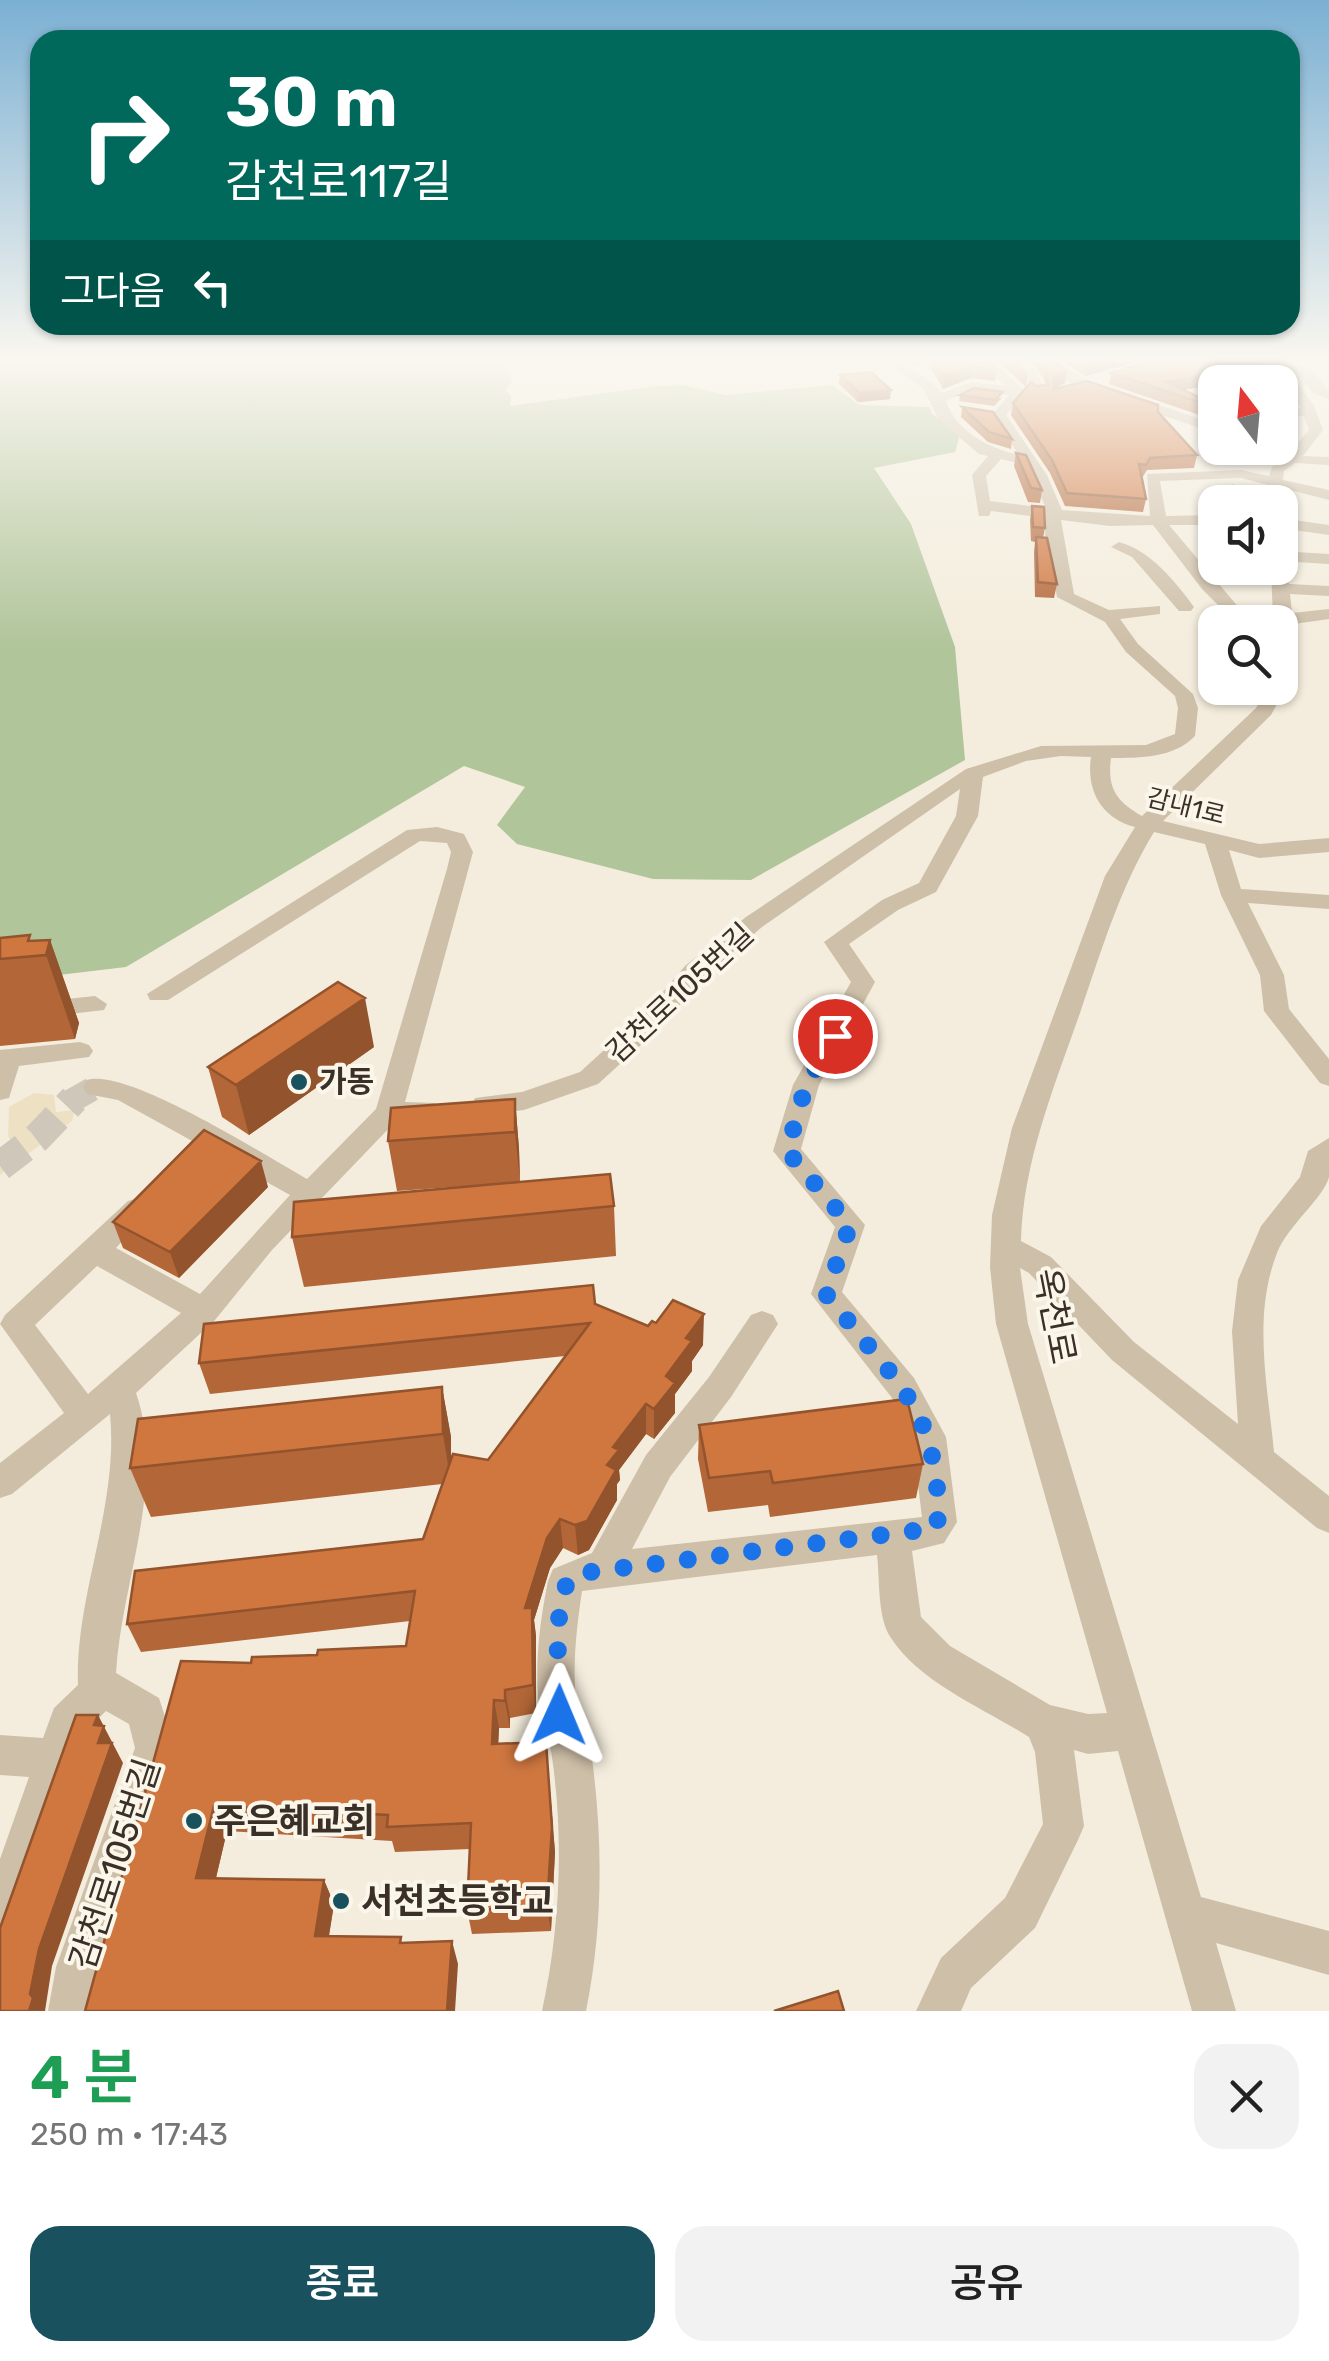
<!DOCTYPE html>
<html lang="ko">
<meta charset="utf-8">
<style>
:root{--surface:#fff;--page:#f2f2f2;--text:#222;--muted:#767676;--accent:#1a515f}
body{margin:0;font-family:Rubik,"Noto Sans KR",sans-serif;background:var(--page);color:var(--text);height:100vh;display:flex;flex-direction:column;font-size:38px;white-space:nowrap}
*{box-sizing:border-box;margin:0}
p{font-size:32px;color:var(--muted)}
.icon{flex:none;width:55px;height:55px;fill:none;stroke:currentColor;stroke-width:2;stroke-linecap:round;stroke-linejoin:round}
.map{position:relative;height:2011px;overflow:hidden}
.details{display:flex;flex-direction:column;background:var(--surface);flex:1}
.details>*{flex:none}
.guide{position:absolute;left:30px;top:30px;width:1270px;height:305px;border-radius:30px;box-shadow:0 2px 8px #0004;background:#00695c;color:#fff;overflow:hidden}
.needle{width:65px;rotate:344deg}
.fabs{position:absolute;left:1198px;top:365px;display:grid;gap:20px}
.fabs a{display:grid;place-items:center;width:100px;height:100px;border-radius:20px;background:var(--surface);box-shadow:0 2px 8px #0004;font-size:50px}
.pin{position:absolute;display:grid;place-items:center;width:85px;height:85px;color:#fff;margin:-42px;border:5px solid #fff;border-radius:50%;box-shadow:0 2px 10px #0007}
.me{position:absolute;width:110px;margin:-55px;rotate:1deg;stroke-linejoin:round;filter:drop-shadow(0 0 8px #0008)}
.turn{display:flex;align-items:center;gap:35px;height:210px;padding:0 30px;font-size:45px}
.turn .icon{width:130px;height:130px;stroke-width:2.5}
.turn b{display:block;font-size:70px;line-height:85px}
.then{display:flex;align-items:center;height:95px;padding:0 30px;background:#0003;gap:20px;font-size:38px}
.round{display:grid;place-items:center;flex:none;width:105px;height:105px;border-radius:30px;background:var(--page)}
.summary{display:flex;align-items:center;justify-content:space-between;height:170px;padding:0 30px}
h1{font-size:60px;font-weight:600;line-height:75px;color:#1e9e55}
.button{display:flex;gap:20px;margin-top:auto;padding:20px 30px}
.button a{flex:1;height:115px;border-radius:30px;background:var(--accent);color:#fff;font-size:40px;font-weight:600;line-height:115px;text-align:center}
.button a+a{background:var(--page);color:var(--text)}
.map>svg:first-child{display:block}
</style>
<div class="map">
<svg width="1329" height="2011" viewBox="0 0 1329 2011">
<rect width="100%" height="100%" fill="#f4eddd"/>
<path fill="#b1c59b" d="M0 362H500L513 379 506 390 511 396 510 406 657 386 682 385 726 395 832 385 860 405 930 407 931 413 960 435 955 452 874 468 911 524 955 647 965 760 751 880 653 879 517 844 497 825 525 787 464 766 126 967 0 982Z"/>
<path fill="#eee1c3" d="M34 1093 54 1095 56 1112 75 1110 72 1121 0 1175V1153L13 1143 8 1136 9 1107Z"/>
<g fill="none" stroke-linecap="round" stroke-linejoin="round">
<path stroke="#cfc7b9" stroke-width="24" stroke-dasharray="24 11" stroke-linecap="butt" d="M71 1101 96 1087"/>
<path stroke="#cfc7b9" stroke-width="30" stroke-dasharray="30 15" stroke-linecap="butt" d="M0 1166 37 1138 74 1099"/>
<path fill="#cebfa8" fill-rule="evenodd" d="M884 362C906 362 927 376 942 393L972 382 1005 386 981 362H994L1026 392 1006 415 1047 475 1062 510 1150 516 1147 474 1241 470 1269 476 1272 467 1282 459 1254 448 1290 452 1309 430 1304 416 1280 418V410L1301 408 1271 362 1307 366 1329 390V399L1313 393 1298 372 1290 371 1314 406 1323 430 1303 456 1329 457V465L1295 463 1284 471 1283 480 1329 490V500L1282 488 1280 503 1266 502 1268 485 1241 478 1160 481 1166 516 1215 515V525H1169L1251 622H1235L1202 589 1153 525 1110 526 1061 520 1074 594 1109 610 1160 606V614L1120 619 1138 644 1193 694 1198 708 1195 736C1174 758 1140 758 1111 758 1107 788 1116 801 1142 816L1256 708 1268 688H1280V622L1273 620 1271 568 1285 564 1289 584 1329 586V596L1290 594 1292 613 1329 609V619L1294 624 1289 678 1281 683 1286 688 1271 715 1163 821 1259 844 1329 838V852L1259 858 1229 850 1241 889 1329 895V909L1248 903 1284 975 1289 1009 1329 1059V1086L1320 1083 1264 1011 1260 975 1221 895 1205 844 1154 832C1120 888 1102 949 1081 1010 1055 1085 1023 1161 1021 1241L1051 1257 1134 1342 1238 1424 1232 1331 1238 1280 1261 1226 1300 1177 1308 1151 1329 1138C1329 1150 1329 1165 1329 1177 1323 1199 1288 1225 1277 1253 1252 1317 1268 1387 1274 1452L1329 1496V1533L1317 1528 1112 1360 1029 1273 1020 1268 1028 1324 1201 1897 1329 1931V1975L1216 1943 1236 2011H1192L1118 1751 1088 1754 1074 1750 1084 1826 1078 1840 1035 1928 971 1988 961 2011H916L941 1958 1005 1898 1043 1824 1035 1752 1029 1737C985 1709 920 1683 891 1638 877 1618 880 1579 877 1555L582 1591C576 1632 570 1681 580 1722 583 1734 590 1745 592 1758 603 1842 603 1928 586 2011H542C560 1929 564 1840 552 1757 551 1744 543 1733 541 1720 533 1675 539 1625 548 1581L553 1569 592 1553 646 1455 709 1377 751 1315 762 1311 773 1315 778 1324 731 1397 670 1477 632 1549 922 1517 912 1438 892 1398 811 1294 835 1227 773 1151 793 1085 851 982 824 942 882 900 919 883 956 816 960 789 762 927 703 978 664 1024 598 1084 524 1110 485 1115 475 1112 472 1105 475 1098 522 1092 580 1072 646 1012 685 966 746 917 966 769 1041 746 1146 745 1175 734 1178 708 1175 696 1126 652 1105 622 1057 597 1045 535 1046 518 991 511 989 516H979L972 475 988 456 979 454 939 420 923 388ZM973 390 1009 395 992 415 1019 455C989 448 956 432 946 401ZM1001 459 1026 465 1046 508 990 501 986 476ZM1061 756 1091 757C1086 790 1101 818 1135 827L1105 876 1012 1128 992 1215 990 1267 996 1324 1107 1713 1088 1714 1050 1705 950 1646 921 1617 912 1551 944 1543 957 1522 946 1437 914 1378 842 1292 865 1225 801 1149 819 1085 875 982 849 944 898 910 936 892 978 816 983 777 1026 761Z
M1008 362C1029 362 1043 373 1043 394H1033L1024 373Z
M1043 362H1057L1085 380 1215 424V433L1075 386Z
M1233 484 1260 499 1263 502H1245L1225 489Z
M1280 518 1329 525V535L1280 528Z
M1119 542C1151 551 1175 581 1194 607L1191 611H1179L1132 557 1111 547Z
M1215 543V556L1207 551Z
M1280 551 1329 554V564L1280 561Z
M437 827 464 834 473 852 405 1102 435 1103 439 1110 435 1117 395 1122 272 1250 215 1320 136 1393C167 1482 121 1583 116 1673L159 1698 175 1748 100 1967 92 2011H48L56 1967 135 1748 129 1724 106 1711 84 1733 21 1919 15 1934 0 1940V1859L29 1777 0 1775V1735L43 1738 54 1708 78 1685C75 1594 119 1507 110 1414L12 1494 0 1498V1463L64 1413 0 1324 5 1315 128 1201 138 1198 148 1201 152 1209 116 1248 200 1294 290 1195 118 1100 87 1094 83 1087 87 1080C128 1068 264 1155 307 1179L376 1109 447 869 451 852 447 843 420 841 168 1000H150L147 994 407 830ZM97 1266 181 1313 88 1394 35 1325Z
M95 996 107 1004 104 1010 0 1022V1006Z
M80 1042 89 1045 93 1051 89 1057 19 1066 9 1098 0 1100V1050Z"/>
</g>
<path fill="#b36637" d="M904 362H989L996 369 995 381 971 378 943 389 928 363 911 365Z
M999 362H1018L1028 375 1026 387Z
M1026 362H1054L1067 371 1065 383 1054 388 1158 412 1197 455 1194 468 1147 470 1142 478 1146 499 1143 512 1065 506 1050 473 1011 415 1013 403 1035 386 1045 385 1044 379 1036 367Z
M1064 362H1136L1085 376Z
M1111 373 1256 376 1184 390 1215 405 1214 418 1211 419 1109 384Z
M840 375 890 399 858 402 839 384Z
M960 395 1002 398 994 406 959 401Z
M962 407 1012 439 1011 449 988 442 961 417Z
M1016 453 1042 490 1040 503 1028 502 1014 466Z
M1032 506 1045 528 1043 538 1057 584 1054 598 1035 597 1034 552 1035 542 1031 541 1030 520Z
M0 938 32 941 50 940 79 1023 75 1039 0 1046Z
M374 1047 249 1135 222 1117 208 1067Z
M515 1099 519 1149 520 1182 614 1206 616 1256 304 1287 292 1237 509 1183 397 1191 388 1141Z
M268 1187 179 1278 123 1248 113 1222Z
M595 1304 648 1326 703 1345 692 1361V1371L675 1394V1413L654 1439 646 1434 619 1470 620 1480 617 1484V1500L589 1550 578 1555 563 1548 550 1568 534 1620 536 1636V1713L510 1718V1728H499L498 1744 546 1742 555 1852 551 1931 472 1934 467 1910 470 1849 395 1852 392 1841 227 1831 216 1878 324 1880 334 1904 329 1936 403 1943 458 1964 85 2011 251 1663 406 1646 410 1621 141 1652 127 1624 423 1539 442 1484 151 1517 130 1468 442 1387 451 1437V1459L488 1460 565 1356 210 1394 199 1363Z
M699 1425 923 1464 916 1498 770 1517 768 1505 708 1512 698 1459Z"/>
<path fill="#92532d" d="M1095 362H1136L1085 376 1087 364Z
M1259 364 1256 376 1171 392 1167 382Z
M972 367 971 378 943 389 944 377Z
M1067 371 1065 383 1053 389 1054 377Z
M891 390 890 399 858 402 859 393Z
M50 940 79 1023 75 1039 46 955Z
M365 998 374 1047 249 1135 236 1085Z
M515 1099 519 1149 520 1182 515 1132Z
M261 1161 268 1187 179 1278 170 1252Z
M704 1314 703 1345 692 1361V1371L675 1394V1413L654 1439V1409L666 1376 686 1338Z
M442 1387 451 1437V1483L443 1434Z
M646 1404V1434L619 1470 620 1480 617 1484V1500L589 1550 578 1555 575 1525 607 1465 613 1447Z
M560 1519 563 1548 550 1568 534 1620 536 1636V1713L525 1608 547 1538Z
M505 1690 510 1718V1728L505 1701Z
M494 1700 499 1728 497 1771 492 1744Z
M98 1715 123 1763 52 1966 45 2011H29L30 1994 39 1949 98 1743 94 1725Z
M546 1742 555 1852 551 1931 547 1907Z
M214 1806 227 1831 210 1903 196 1878Z
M324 1880 334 1904 325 1959 315 1936Z
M452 1941 458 1964 455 2011H447Z"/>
<path fill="#d07740" stroke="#92532d" stroke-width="2.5" d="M936 362H989L996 369 972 367 944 377Z
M1042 362H1054L1067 371 1054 377V389L1087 381 1158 405V412L1197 455 1150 458 1146 465 1139 464 1146 499 1067 493 1052 460 1013 403 1031 382 1035 386 1048 385 1046 367Z
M1149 362H1254L1259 364 1167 382 1215 405 1214 407 1111 373Z
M871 372 891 390 859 393 840 375Z
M974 388 1003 392 995 400 960 395Z
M962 407 993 412 1012 439 989 432Z
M1016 453 1026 455 1042 490 1031 488Z
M1032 506 1044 507 1045 528 1033 527Z
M1036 537 1047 538 1057 584 1038 582Z
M30 935 28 941 50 940 46 955 0 959V938Z
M338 982 365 998 236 1085 208 1067Z
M515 1099V1132L388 1141 391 1108Z
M204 1130 261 1161 170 1252 113 1222Z
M610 1174 614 1206 292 1237 294 1202Z
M593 1285 595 1304 648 1326 652 1321 656 1323 673 1300 704 1314 686 1338 692 1341 666 1376 675 1383 654 1409 646 1404 613 1447 619 1450 607 1465 616 1470 587 1521 575 1525 560 1519 547 1538 525 1608H532L533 1685 505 1690V1701L494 1700 492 1744 546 1742 552 1827 547 1907 467 1910 471 1823 387 1827 388 1815 214 1806 196 1878 324 1880 315 1936 401 1937 400 1943 452 1941 447 2011H85L181 1661 251 1663 252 1657 317 1655 318 1650 406 1646 415 1591 127 1624 135 1571 423 1539 453 1454 488 1460 590 1323 199 1363 204 1324Z
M442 1387 443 1434 130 1468 138 1419Z
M907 1399 923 1464 773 1483 770 1471 709 1478 699 1425Z
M76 1715H98L94 1725 104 1726 98 1743H112L39 1949 30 1994 33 1998 29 2011H0V1928Z
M838 1991 844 2011H774Z"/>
<linearGradient id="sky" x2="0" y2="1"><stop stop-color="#7bb0d3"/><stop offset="0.56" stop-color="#faf7f0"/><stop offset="1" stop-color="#faf7f0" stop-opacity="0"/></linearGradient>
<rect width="1329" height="644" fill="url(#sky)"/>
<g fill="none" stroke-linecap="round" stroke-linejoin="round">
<path stroke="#1a73e8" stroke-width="18" stroke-dasharray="0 32.4" d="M559 1715C560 1683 550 1594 574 1574L937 1528 939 1500 929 1437 903 1388 826 1294 850 1225 787 1151 806 1085 835 1036"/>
</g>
<g fill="#1a515f" stroke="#fbf6ea" stroke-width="4">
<circle cx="299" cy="1082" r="10"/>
<circle cx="194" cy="1821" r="10"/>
<circle cx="341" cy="1901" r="10"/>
</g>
<g text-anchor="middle" stroke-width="8" stroke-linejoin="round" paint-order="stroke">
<g font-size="25" fill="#3a3028" stroke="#fbf6ea">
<text transform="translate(1186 806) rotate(14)" y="9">감내1로</text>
</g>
<g font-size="30" fill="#3a3028" stroke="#fbf6ea">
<text transform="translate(680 993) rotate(-43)" y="10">감천로105번길</text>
</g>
<g font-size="30" font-weight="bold" fill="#3a3028" stroke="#fbf6ea" text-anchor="start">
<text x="319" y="1092">가동</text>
</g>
<g font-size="35" fill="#3a3028" stroke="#fbf6ea">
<text transform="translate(1055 1316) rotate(79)" y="12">옥천로</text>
<text transform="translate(115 1864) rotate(-72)" y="12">감천로105번길</text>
</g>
<g font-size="35" font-weight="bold" fill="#3a3028" stroke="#fbf6ea" text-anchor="start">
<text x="214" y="1833">주은혜교회</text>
<text x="361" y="1913">서천초등학교</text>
</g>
</g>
</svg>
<div class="fabs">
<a><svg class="needle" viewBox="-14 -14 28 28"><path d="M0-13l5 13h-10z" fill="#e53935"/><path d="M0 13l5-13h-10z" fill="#767676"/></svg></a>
<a><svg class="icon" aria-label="sound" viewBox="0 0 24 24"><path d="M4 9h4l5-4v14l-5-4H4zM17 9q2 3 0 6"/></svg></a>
<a><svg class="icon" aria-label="search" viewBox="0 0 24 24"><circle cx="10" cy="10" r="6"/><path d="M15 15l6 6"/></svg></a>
</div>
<div class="pin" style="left:835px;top:1036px;background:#d93025"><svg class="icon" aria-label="arrive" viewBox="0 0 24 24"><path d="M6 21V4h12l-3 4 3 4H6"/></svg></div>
<svg class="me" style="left:559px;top:1715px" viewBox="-20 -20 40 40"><path d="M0-17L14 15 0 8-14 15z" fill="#1a73e8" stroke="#fff" stroke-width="4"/></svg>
<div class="guide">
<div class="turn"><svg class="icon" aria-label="right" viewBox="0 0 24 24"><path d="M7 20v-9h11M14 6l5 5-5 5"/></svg><div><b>30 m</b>감천로117길</div></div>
<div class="then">그다음<svg class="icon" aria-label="left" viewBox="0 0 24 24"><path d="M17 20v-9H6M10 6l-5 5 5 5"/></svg></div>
</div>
</div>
<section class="details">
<div class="summary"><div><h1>4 분</h1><p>250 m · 17:43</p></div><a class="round"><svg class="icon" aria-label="close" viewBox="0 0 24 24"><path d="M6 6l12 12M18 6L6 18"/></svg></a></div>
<div class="button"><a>종료</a><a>공유</a></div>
</section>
